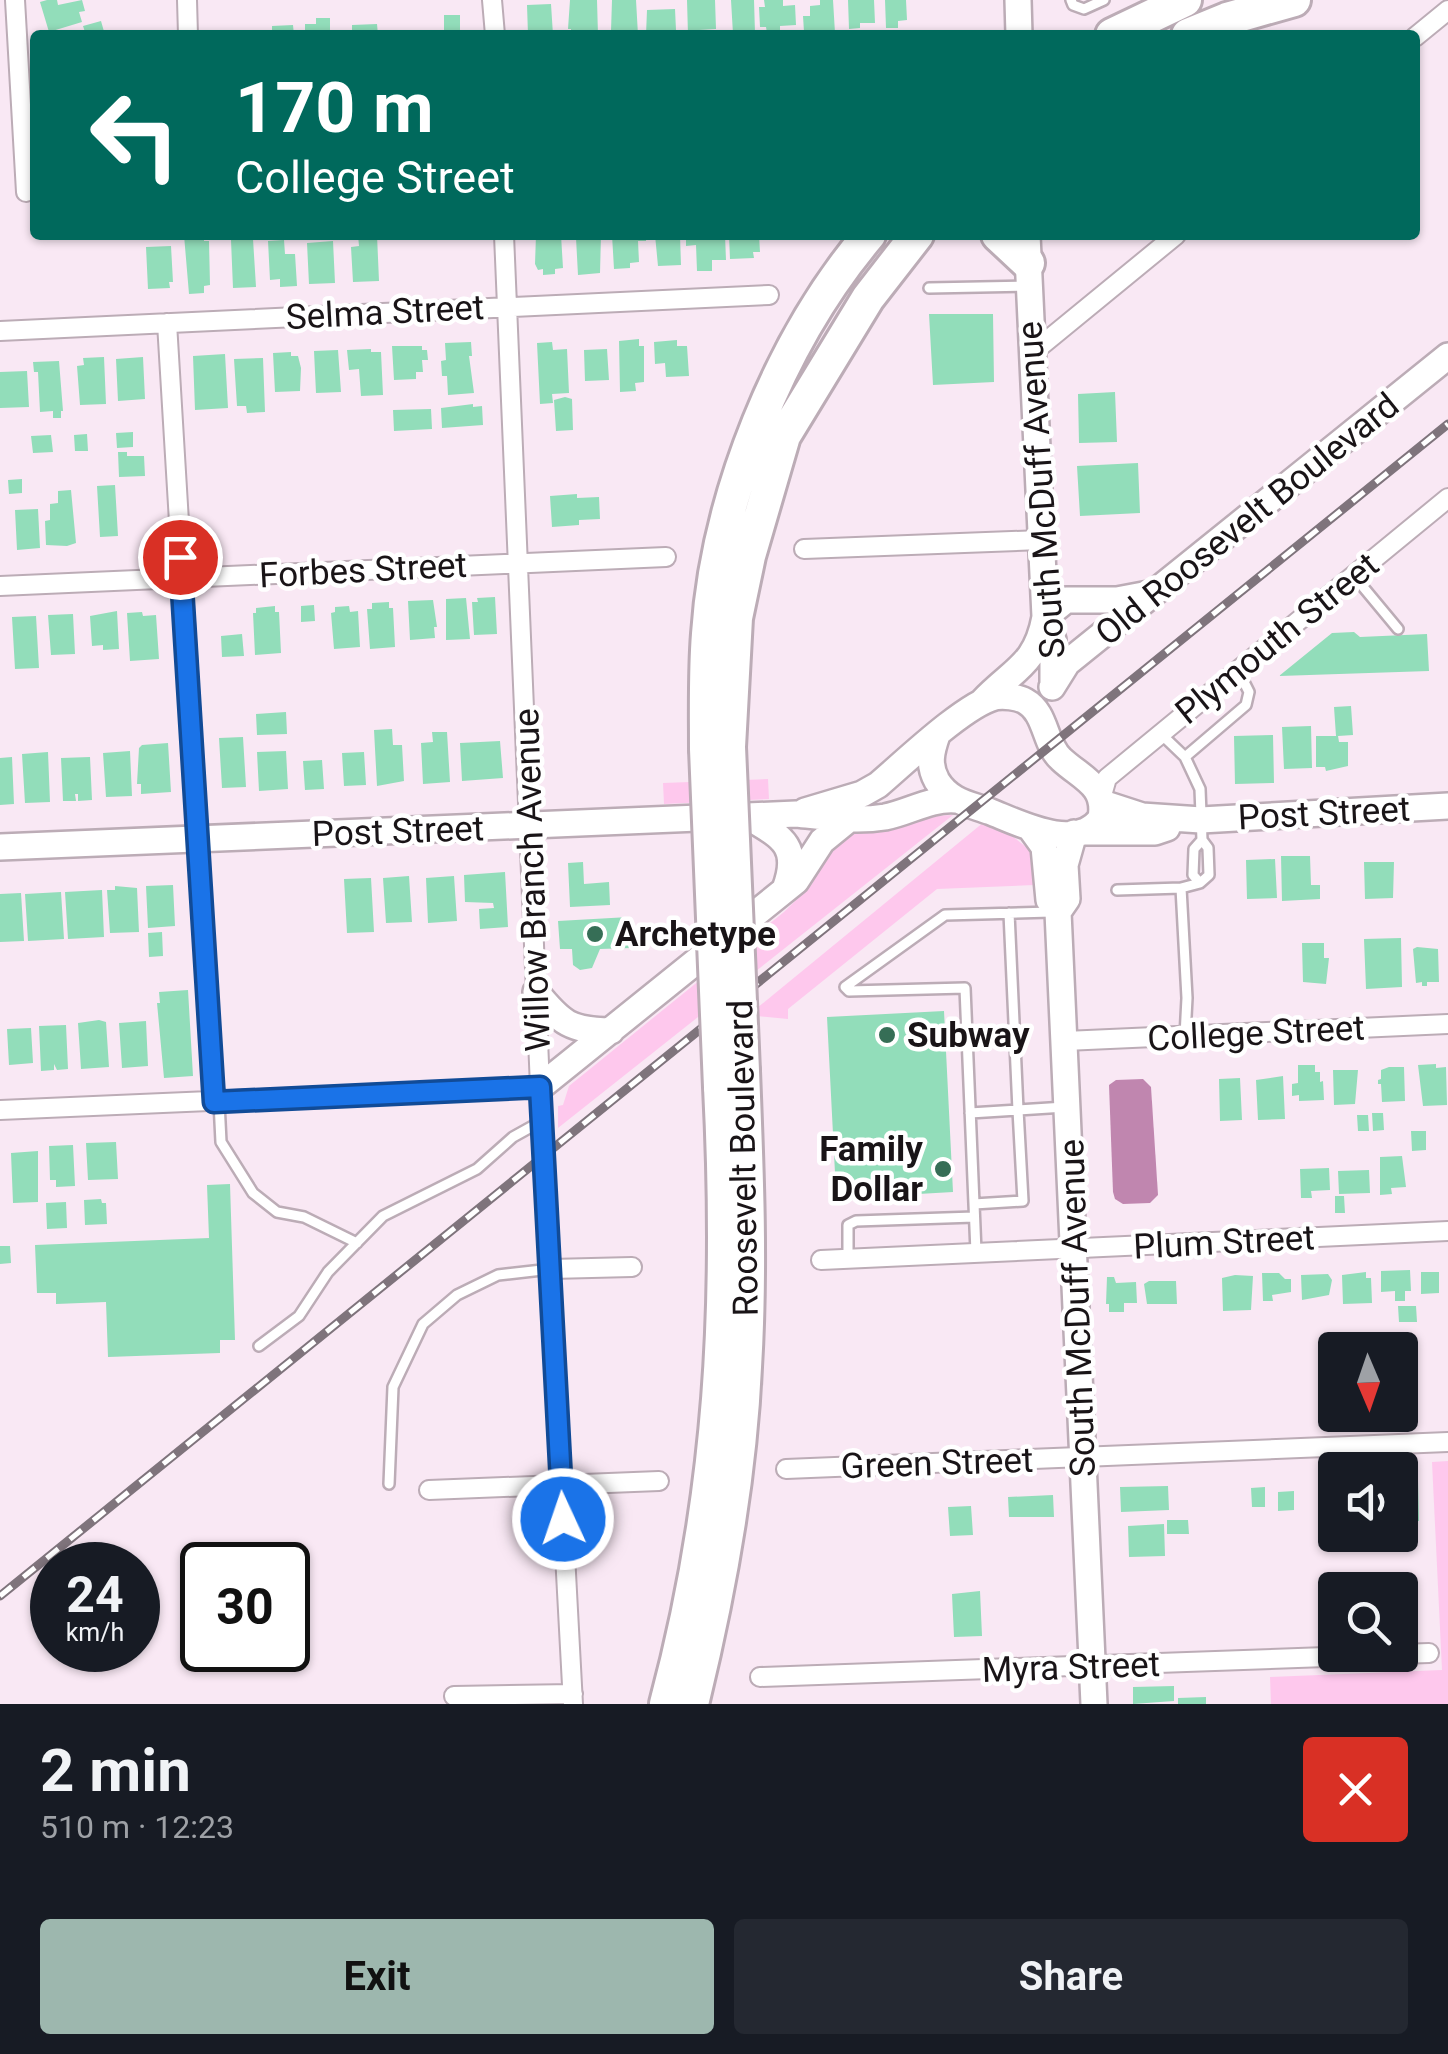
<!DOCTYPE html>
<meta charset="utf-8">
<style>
:root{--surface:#171b24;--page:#242831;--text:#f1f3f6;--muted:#9ea1a6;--accent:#9db7ae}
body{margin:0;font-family:Roboto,sans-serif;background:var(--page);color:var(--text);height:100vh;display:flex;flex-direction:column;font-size:38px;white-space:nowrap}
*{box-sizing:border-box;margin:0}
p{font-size:32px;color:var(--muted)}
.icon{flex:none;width:55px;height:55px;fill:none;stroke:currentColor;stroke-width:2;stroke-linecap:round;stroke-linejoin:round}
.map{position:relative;height:1704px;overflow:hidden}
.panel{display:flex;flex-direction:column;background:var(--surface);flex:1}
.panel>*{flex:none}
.guide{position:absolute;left:30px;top:30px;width:1390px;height:210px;border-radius:10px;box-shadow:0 2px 8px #0004;background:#00695c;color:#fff;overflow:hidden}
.needle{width:65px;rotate:178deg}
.tools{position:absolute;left:1318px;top:1332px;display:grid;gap:20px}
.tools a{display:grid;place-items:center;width:100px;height:100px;border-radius:10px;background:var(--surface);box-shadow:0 2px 8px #0004;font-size:50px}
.speed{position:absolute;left:30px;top:1542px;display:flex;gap:20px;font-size:50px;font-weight:700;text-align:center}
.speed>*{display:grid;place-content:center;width:130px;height:130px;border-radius:50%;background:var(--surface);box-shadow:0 2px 8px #0004;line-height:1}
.speed small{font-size:25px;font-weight:400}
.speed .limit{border:5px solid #111;border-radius:15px;background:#fff;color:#111}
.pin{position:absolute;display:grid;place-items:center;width:85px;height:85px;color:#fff;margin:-42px;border:5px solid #fff;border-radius:50%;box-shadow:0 2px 10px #0007}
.me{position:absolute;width:110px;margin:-55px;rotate:357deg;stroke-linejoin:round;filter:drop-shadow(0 0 8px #0008)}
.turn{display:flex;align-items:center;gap:35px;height:210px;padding:0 40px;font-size:45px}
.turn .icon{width:130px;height:130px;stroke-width:2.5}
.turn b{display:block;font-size:70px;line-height:85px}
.round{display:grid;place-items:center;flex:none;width:105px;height:105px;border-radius:10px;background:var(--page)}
.summary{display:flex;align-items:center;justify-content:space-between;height:170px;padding:0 40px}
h1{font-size:60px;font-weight:700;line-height:75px}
.action{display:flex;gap:20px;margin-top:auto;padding:20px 40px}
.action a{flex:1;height:115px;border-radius:10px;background:var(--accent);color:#111;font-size:40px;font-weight:700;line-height:115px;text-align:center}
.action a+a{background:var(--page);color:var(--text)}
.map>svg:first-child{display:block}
</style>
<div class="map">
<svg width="1448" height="1704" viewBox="0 0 1448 1704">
<rect width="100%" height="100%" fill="#f9e8f4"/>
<path fill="#fec8ed" d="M768 779 769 799 664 804 663 783Z
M953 815 558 1128V1106L563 1105 569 1086 784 912 812 884 824 856 849 833 892 829 933 816Z
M984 822 1011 835 1031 851 1035 885 937 889 788 1009V1019L757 1016V1008Z
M1448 1461V1704H1271L1270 1677 1442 1670 1432 1462Z"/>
<path fill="#c086af" d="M1143 1079 1151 1087 1158 1195 1150 1203 1123 1204 1115 1199 1113 1192 1109 1085 1116 1080Z"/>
<path fill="#92ddba" d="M47 0H57L58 5 82 0 85 11 79 12 82 22 49 32 40 2Z
M570 0H597L598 35H571V29H568Z
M612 0H636L638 35H620V30L611 31Z
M687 0H715L716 29 699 30 700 35H688Z
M731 0H754L755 33 733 34Z
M764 0H783V6L795 5 796 25 780 26V32L767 33 766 27H760L759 7H765Z
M820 0H833L835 33 804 32 803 16H810V6L820 5Z
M848 0H874L875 23H860V28L849 29Z
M885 0H906L907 20 898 21V28H886Z
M551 4 553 35H528L527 5Z
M675 9 676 30 662 31V35H646L647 10Z
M444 15H460V30H464V35H435V31H444Z
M316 18H330V35H305V24H316Z
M101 21 105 35H86L83 26Z
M377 24 378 35H352V25Z
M293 25 294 35H272V26Z
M184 235H204V241H209L210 285 204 286V293L189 294Z
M358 235H377L379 281 353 282 351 247 359 246Z
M536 235H561L563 268 555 269V274L543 275V269L538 270 535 264Z
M589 235H601L600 273 578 275 576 238Z
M612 235H646V241H638L639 262 630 263V268L614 269Z
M655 235H680L681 265 658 266Z
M686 235H725L726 260H712V271H697L696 245 686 246Z
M729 235H759L760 252H753L754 258 730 259Z
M253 239 256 287 233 288 231 240Z
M284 240 285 254H295L297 286 280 287V279L270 280 268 241Z
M333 241 335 283 309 284 307 243Z
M171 246 173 282H169L170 288 148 289 146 247Z
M929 314H993L994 382 933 385Z
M639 339V346H644V382L635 383 636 391 620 392 619 341Z
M677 340V346H687L689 376 666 377 665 363 655 364 654 342Z
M471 342 472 356H469L474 393 448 395 447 376H442L441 361 446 360 445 343Z
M552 342 553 350 567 349 569 393 552 394 553 403 540 404 537 343Z
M392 346H422V350H427L428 360H422L423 372H416V379L394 380Z
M371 349V352H381L383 395 361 396 359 369 349 370 347 350Z
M607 349 609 380 585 381 584 350Z
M338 350 341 392 316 393 314 351Z
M291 352V356H298L301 368 300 391 275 392 273 353Z
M225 354 228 408 195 410 193 356Z
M104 357 106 404 80 405 77 366 84 365 83 358Z
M143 357 145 399 118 401 116 359Z
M263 358 265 412 247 413 246 406H237L234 359Z
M59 361 63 411H61V418H53V411L40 412 38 372H34L33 362Z
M27 371 29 407 0 408V372Z
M1115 392 1117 442 1079 443 1078 394Z
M565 397 572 399 573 430 556 431 554 400Z
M473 404V407L482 406 483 425 442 428 441 408Z
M431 409 432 429 394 431 393 410Z
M133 432V447L117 448 116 433Z
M87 434 88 451H75L74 435Z
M51 435 53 452 33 453 31 436Z
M118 452H127V456H144L145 476 119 477Z
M1138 463 1140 513 1080 516 1077 466Z
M22 479V493L9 494 8 480Z
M115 485 118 536 100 537 97 486Z
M71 490 76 543 67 546 46 545 45 521 50 520V504L58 503V491Z
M577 494V498L599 497 600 519 579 520V525L552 527 550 496Z
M38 509 40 548 17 550 15 510Z
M495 597 497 634 474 635 472 602H478L477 598Z
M466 598 470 639 446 640V599Z
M433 600 437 627H434L435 638 410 640 408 601Z
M389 602V608H393L395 647 370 649 367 609H372V603Z
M314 605 315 621 301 622V606Z
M275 606V612H279L281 653 255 655 253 613H256V608Z
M349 606 350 612 358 611 360 647 334 649 331 613 335 612V607Z
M117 611 119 649 103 650V645L92 646 90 616Z
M142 612 143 616 156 615 159 659 130 661 127 613Z
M73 614 75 654 51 655 48 615Z
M36 616 39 668 15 669 12 617Z
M1354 632 1360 637 1427 634 1429 671 1279 676 1332 633Z
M242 634 244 656 222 657 221 636Z
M1351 706 1353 735 1338 736 1339 742H1348V766L1326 771 1325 767H1316V736H1336L1334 707Z
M286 712 287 734 257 735 256 714Z
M1311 726 1312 768 1284 769 1282 727Z
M392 729 393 745H402L404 781 377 786 374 730Z
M432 732H447L450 782 423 784 421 743 433 742Z
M1273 735 1274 783 1235 784 1234 736Z
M243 737 246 787 222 788 219 738Z
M500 741 503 778 462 781 460 743Z
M168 743 171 792 141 794V784H137L139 748 142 745Z
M130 751 132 796 106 797 103 753Z
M286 751 288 789 259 791 257 752Z
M48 752 50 802 25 803 22 754Z
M364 752 366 785 344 786 342 753Z
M12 757 14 804 0 805V758Z
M90 757 92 800 78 801V794H75L76 801H63L61 758Z
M322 760 324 789 305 790 303 761Z
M1281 856H1310L1311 885H1320V899L1282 901Z
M1275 859 1277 898 1247 899 1246 860Z
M583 862 584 884 609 882 610 905 570 907 568 863Z
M1364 862H1394L1393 898 1365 899Z
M505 872 508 927 480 929 479 909 494 908 493 903 465 902 464 875Z
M409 876 412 922 386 923 383 878Z
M454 876 457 921 428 923 426 878Z
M371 878 374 932 347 933 344 879Z
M173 885 175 926 148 928 146 886Z
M115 886 137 888 139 932 110 933 107 890H115Z
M102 890 104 937 68 939 65 892Z
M61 892 64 939 28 941 25 894Z
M21 893 24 941 0 942V894Z
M629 917 631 948 600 949 592 968 580 970 573 965 572 949H560L558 921Z
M162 932 163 956 149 957 148 933Z
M1401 938 1402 987 1366 989 1364 939Z
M1302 943H1324V958H1329L1326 984 1303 982Z
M1417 947 1438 949 1439 982H1427V986H1422V982L1416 983 1413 949Z
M188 990 193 1076 164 1078 157 1003H160L159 992Z
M944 1011 953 1192 849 1198 848 1173H835L827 1017Z
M99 1020 106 1022 109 1067 81 1069 78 1023Z
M146 1021 148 1066 122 1068 119 1023Z
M66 1025 68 1069 57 1070 54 1064V1070L41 1071 39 1026Z
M31 1028 33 1063 9 1065 7 1029Z
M1436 1064V1068L1446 1067 1447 1105 1423 1106 1418 1065Z
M1298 1065H1315V1072H1320V1082L1323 1081 1324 1100 1299 1101V1095L1292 1096V1084L1298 1083Z
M1389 1067H1404L1405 1101 1382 1102 1381 1084H1378V1080L1381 1079V1070Z
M1333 1070H1358L1355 1104 1334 1105Z
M1283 1076 1285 1119 1258 1120 1256 1080Z
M1240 1078 1242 1120 1220 1121 1219 1079Z
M1372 1113H1383L1384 1130 1373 1131Z
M1357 1115H1368L1369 1131H1358Z
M1411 1131H1426V1150L1412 1151Z
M116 1142 118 1179 88 1180 86 1143Z
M73 1145 75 1186 56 1187V1180H50L49 1146Z
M38 1151V1202L13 1203 11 1153Z
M1402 1156 1406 1187 1391 1188 1392 1194 1380 1195V1157Z
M1329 1168 1330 1190 1311 1191 1312 1198H1301L1300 1169Z
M1369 1170 1370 1193 1339 1194 1338 1171Z
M230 1184 235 1340H220V1353L108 1357 106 1302 56 1304V1293H37L35 1245 209 1238 207 1185Z
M1335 1196H1344L1345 1213H1335Z
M101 1199 102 1203H106L107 1224 85 1225 84 1200Z
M66 1202 67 1228 47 1229 46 1203Z
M0 1246H10L11 1263 0 1264Z
M1410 1270 1411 1291H1405V1301H1395V1291L1381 1292V1271Z
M1366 1272V1278H1371L1372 1303 1343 1304 1342 1275Z
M1421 1272H1439V1293L1421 1294Z
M1262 1273H1279L1285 1279H1291V1292L1272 1295 1273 1301H1263Z
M1328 1274 1332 1280 1329 1295 1302 1300 1301 1275Z
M1235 1275 1253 1276 1251 1310 1223 1311 1222 1278Z
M1107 1277H1114L1116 1283 1136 1282 1137 1303H1124V1312H1109V1304H1106Z
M1149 1281H1176L1177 1304H1147L1144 1284Z
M1398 1306H1416L1417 1322H1399Z
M1400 1371H1412L1413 1398 1400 1399Z
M1418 1480 1419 1521 1400 1522V1481Z
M1168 1486 1169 1510 1121 1512 1120 1487Z
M1265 1487V1507H1252L1251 1488Z
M1294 1491V1510L1278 1511V1492Z
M1053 1495 1054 1517H1009L1008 1497Z
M971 1506 973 1535 950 1536 948 1507Z
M1167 1520H1188L1189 1534H1167Z
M1164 1524 1165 1556 1129 1557 1128 1526Z
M980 1591 982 1636 954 1637 952 1594Z
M1174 1686V1701L1133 1704V1687Z
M1206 1697V1704H1178V1698Z"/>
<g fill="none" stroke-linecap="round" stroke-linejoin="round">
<g stroke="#bcacb6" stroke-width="14">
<path id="lane" d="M1071 0 1073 5 1084 9 1104 0
M929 288 1026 286
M1354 576 1398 629
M1161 734 1185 757 1200 789 1202 840 1208 848 1209 875 1200 883 1193 875 1194 849 1202 840
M1185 757 1246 705 1249 692 1238 670
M1181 888 1187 998 1185 1036
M1117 890 1181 888 1200 883
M219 1102 221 1142 253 1193 277 1212 304 1217 357 1243
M970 1113 1018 1110 1009 913
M974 1204 1023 1201 1018 1110 1065 1107
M976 1252 965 988 849 991 845 987 945 915 1051 912
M848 1259V1225L856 1221 974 1217
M259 1346 299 1316 328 1272 383 1216 477 1169 513 1137 540 1122
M389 1484 393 1387 423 1324 457 1295 498 1275 551 1269"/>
</g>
<g stroke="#bcacb6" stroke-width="22">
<path id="street" d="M15 0 26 192
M187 0 188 35
M492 0 495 35
M1415 37 1448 10
M504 235 540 1087 573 1704
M167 323 214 1102
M0 331 769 295
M1032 353 1176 235
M804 549 1041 540
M0 586 666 557
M1101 799 1107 778 1448 498
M1065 1041 1448 1024
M0 1110 540 1087
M821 1260 1448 1231
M551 1269 632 1267
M786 1469 1448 1442
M429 1490 659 1481
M1400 1654 1429 1653
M760 1677 1382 1655
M454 1696 573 1694"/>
</g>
<g stroke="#bcacb6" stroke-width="30">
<path id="secondary" d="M1018 0 1019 35
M1027 235 1045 617 1053 640V683
M1045 617 1066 600H1117L1154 593
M1052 687 1067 663 1448 356
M982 702C1013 669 1036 666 1045 617
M1102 803 1142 816 1201 820 1448 806
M805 811 862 794 878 785C904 763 964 705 995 697 1003 695 1018 697 1025 701 1047 713 1044 744 1061 759 1081 778 1107 785 1101 818 1077 853 1021 824 991 812 970 804 950 802 937 781 928 765 931 752 937 735
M748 817C782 837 801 846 785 889
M1031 829 1044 847 1049 900 1058 912 1094 1704
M1082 832H1155L1167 828
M0 847 796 814C826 817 855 822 885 817 910 812 930 798 956 800
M1058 912 1067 899 1065 865 1074 833
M536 992C562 1024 570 1030 611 1031
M540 1087 796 881 822 841 849 819"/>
</g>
<g stroke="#bcacb6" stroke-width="38">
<path id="highway" d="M1112 35 1185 0
M1188 35 1227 19 1294 0
M998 235 1028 263
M729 747 736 618 749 556 784 436 868 298 917 235
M706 749C706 710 705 672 708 634 717 497 780 340 869 235
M666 1704C722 1495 731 1302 720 1087
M692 1704C719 1594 740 1481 745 1367 751 1268 747 1170 743 1071"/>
</g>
<use href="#lane" stroke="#fff" stroke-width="9"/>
<use href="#street" stroke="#fff" stroke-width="18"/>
<use href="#secondary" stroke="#fff" stroke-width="25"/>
<use href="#highway" stroke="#fff" stroke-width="32"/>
<g stroke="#7f747c" stroke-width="9">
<path id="rail" d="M0 1596 1448 424"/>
</g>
<use href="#rail" stroke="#fff" stroke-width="5" stroke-dasharray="15" stroke-linecap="butt"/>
<g stroke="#bcacb6" stroke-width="38" stroke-linecap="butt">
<path id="highway-bridge" d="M729 747 743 1071
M706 749 720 1087"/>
</g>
<use href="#highway-bridge" stroke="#fff" stroke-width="32"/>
</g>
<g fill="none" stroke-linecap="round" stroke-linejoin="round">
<g stroke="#114b97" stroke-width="25">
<path id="route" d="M180 557 214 1102 540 1087 563 1519"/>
</g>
<use href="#route" stroke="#1a73e8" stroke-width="18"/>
</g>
<g fill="#366e56" stroke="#fff" stroke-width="4">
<circle cx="595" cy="934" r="10"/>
<circle cx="887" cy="1035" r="10"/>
<circle cx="943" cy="1169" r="10"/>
</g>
<g text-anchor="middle" stroke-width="9" stroke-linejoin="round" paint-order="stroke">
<g font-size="35" fill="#191417" stroke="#fff">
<text transform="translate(385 312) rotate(-3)" y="12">Selma Street</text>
<text transform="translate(1041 490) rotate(-94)" y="12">South McDuff Avenue</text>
<text transform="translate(1247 519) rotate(-39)" y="12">Old Roosevelt Boulevard</text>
<text transform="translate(363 570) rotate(-3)" y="12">Forbes Street</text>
<text transform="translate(1277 638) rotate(-39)" y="12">Plymouth Street</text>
<text transform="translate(1324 813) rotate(-3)" y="12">Post Street</text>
<text transform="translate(398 831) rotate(-2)" y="12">Post Street</text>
<text transform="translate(532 880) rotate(-92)" y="12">Willow Branch Avenue</text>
<text transform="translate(1256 1033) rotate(-3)" y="12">College Street</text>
<text transform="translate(743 1158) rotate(-91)" y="12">Roosevelt Boulevard</text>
<text transform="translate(1224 1242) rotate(-3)" y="12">Plum Street</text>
<text transform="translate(1077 1308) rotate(-92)" y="12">South McDuff Avenue</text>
<text transform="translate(937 1463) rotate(-2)" y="12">Green Street</text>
<text transform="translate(1071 1667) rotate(-2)" y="12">Myra Street</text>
</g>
<g font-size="35" font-weight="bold" fill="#191417" stroke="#fff" text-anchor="start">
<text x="615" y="946">Archetype</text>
<text x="907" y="1047">Subway</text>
<text x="923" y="1161" text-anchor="end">Family<tspan x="923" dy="40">Dollar</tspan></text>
</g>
</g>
</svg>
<div class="tools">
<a><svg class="needle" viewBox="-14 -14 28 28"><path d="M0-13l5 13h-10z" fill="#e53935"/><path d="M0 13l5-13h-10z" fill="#9ea1a6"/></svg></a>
<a><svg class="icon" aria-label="sound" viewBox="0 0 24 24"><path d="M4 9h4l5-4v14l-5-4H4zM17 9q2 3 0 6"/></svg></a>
<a><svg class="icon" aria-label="search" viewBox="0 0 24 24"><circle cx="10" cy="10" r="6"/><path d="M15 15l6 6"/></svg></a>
</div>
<div class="speed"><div>24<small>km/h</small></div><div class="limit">30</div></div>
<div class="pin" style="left:180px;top:557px;background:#d93025"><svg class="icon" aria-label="arrive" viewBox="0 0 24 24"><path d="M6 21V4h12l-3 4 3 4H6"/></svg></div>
<svg class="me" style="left:563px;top:1519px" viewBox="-20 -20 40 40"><circle r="17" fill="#1a73e8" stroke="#fff" stroke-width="3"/><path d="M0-11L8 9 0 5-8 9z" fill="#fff"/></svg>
<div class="guide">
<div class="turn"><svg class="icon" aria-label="left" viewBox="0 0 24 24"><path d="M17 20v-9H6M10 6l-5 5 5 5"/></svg><div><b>170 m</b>College Street</div></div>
</div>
</div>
<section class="panel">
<div class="summary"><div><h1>2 min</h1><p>510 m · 12:23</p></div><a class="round" style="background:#d93025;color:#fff"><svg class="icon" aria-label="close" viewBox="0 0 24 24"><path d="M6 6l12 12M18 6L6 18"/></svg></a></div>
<div class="action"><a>Exit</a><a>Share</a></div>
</section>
